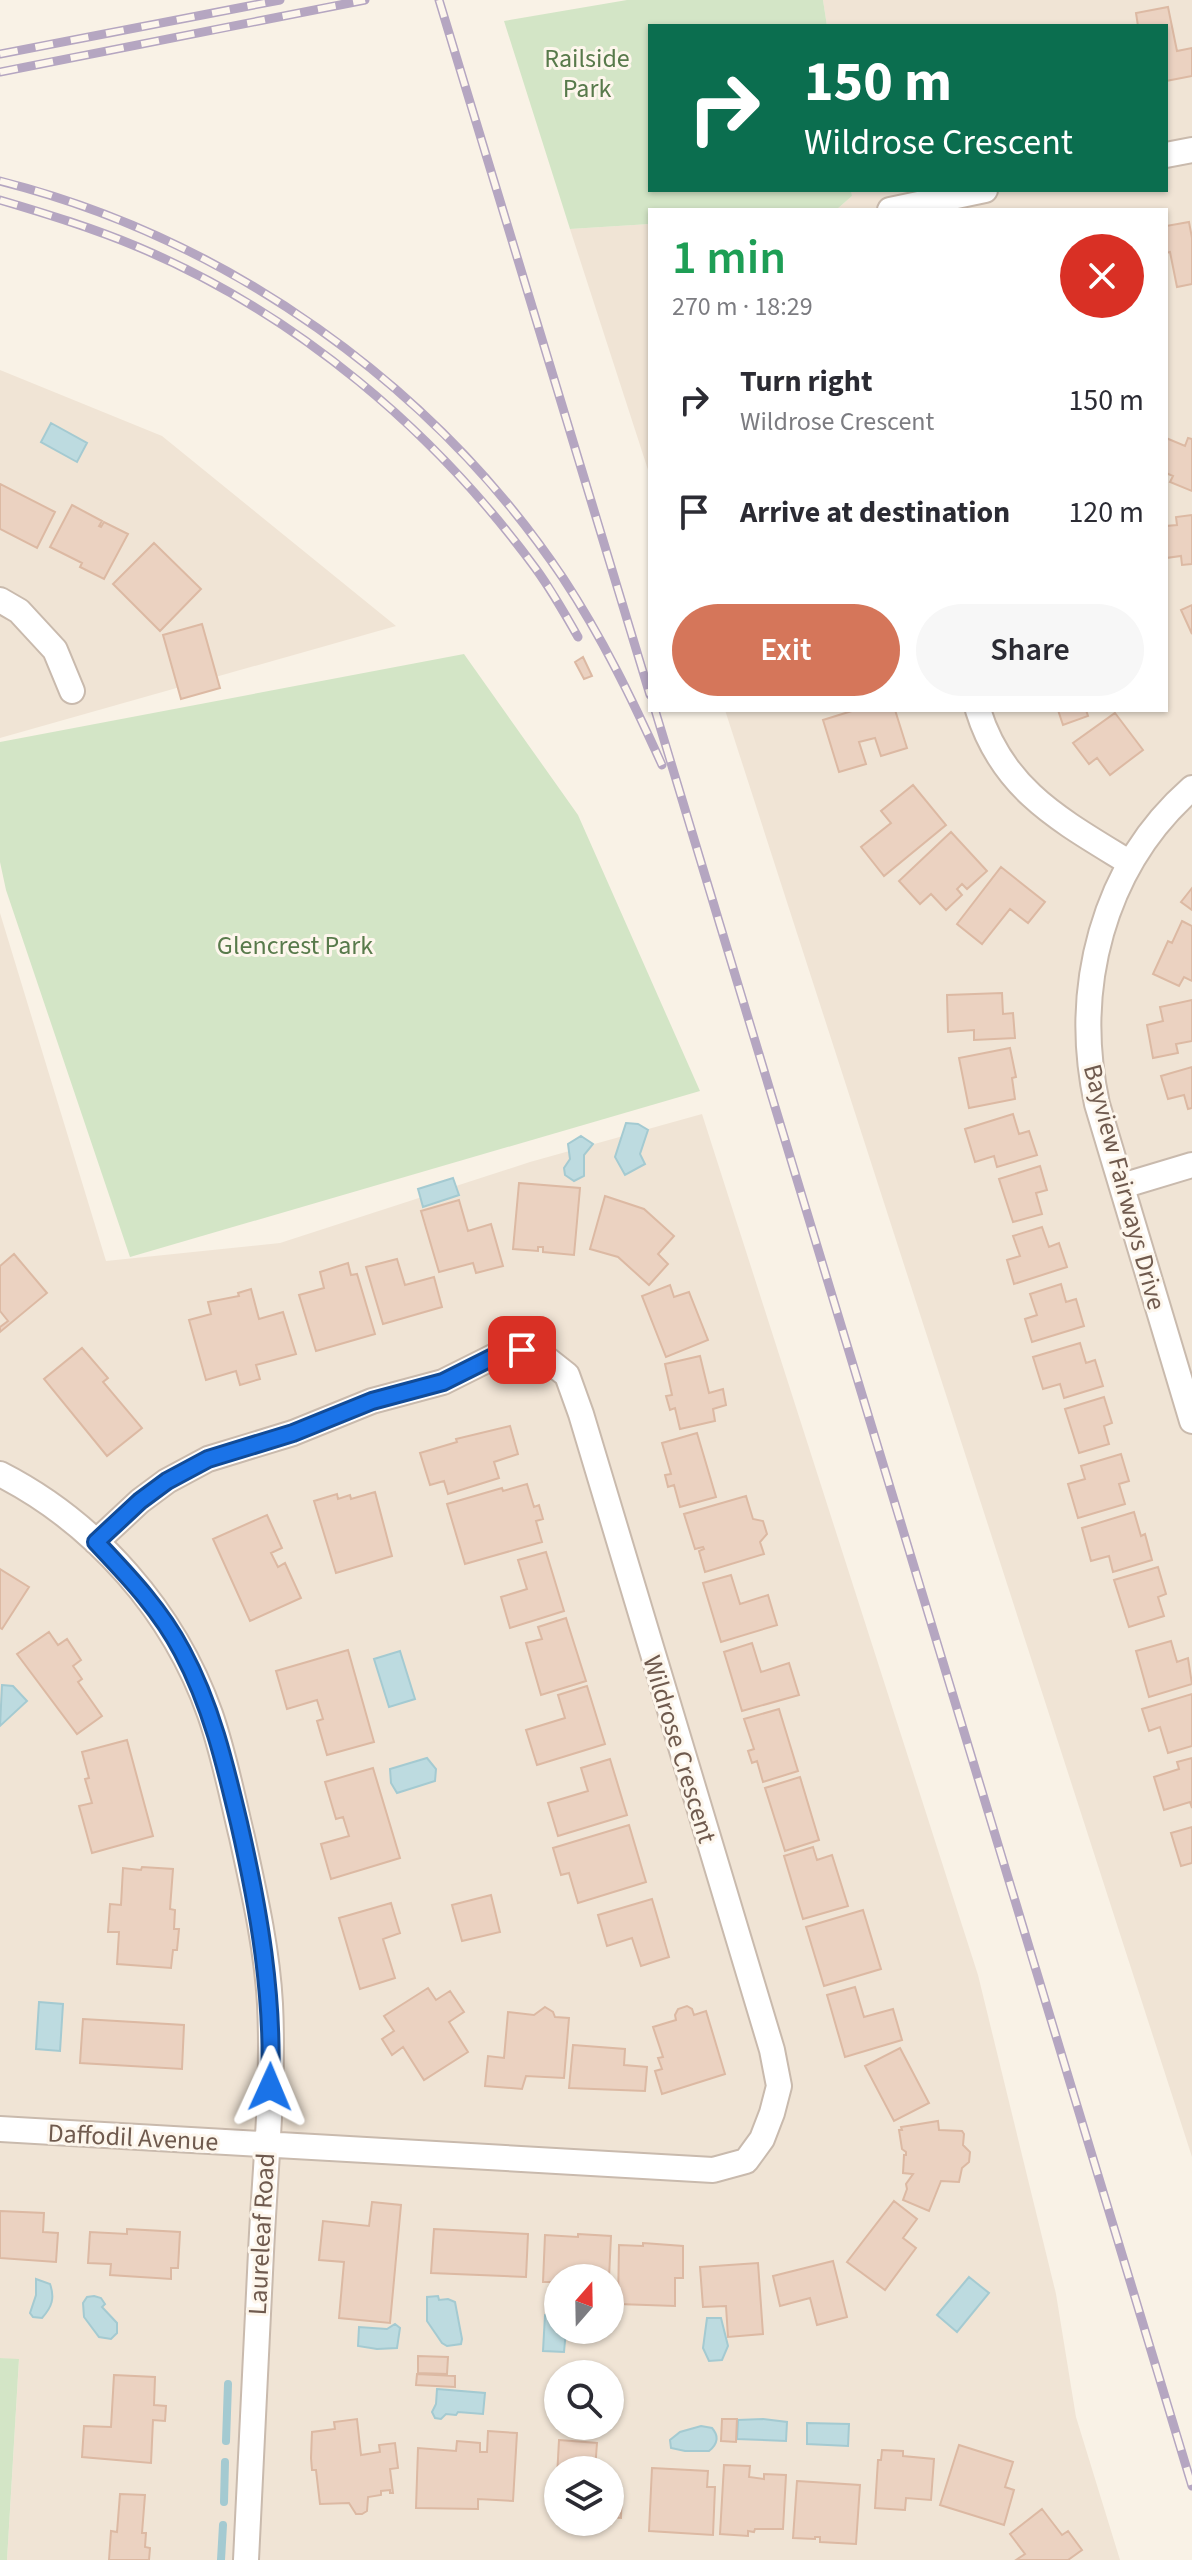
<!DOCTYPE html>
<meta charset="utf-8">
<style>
:root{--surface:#fff;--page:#f7f7f7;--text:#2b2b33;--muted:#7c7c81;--accent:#d5765a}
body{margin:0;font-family:"Source Sans 3",sans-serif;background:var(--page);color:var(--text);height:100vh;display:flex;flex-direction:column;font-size:30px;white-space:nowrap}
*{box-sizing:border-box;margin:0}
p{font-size:26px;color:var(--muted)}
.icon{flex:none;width:44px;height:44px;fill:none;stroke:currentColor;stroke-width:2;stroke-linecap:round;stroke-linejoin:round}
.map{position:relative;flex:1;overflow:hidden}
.details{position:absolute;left:648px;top:208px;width:520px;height:504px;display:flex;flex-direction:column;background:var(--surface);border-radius:0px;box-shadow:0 2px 6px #0004}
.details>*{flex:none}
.guide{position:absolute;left:648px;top:24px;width:520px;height:168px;border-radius:0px;box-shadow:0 2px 6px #0004;background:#0b6e4f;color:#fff;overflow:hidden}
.needle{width:52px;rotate:20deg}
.tools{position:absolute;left:544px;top:2264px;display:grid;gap:16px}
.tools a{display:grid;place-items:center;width:80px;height:80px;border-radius:50%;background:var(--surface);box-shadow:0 2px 6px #0004;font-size:40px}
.pin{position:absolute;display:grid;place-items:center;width:68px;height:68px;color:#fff;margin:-34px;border-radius:16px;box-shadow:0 4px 12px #0006}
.me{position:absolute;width:88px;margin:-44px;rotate:1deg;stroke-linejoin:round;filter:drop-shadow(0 0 6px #0008)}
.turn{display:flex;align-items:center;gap:28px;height:168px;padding:0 24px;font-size:36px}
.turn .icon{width:104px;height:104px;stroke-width:2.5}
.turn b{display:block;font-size:56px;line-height:68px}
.round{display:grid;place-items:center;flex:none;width:84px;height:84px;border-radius:42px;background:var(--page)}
.overview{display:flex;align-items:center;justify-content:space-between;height:136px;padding:0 24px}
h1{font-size:48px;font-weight:600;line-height:60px;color:#1e9e55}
.cta{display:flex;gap:16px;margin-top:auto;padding:16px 24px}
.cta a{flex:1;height:92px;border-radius:48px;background:var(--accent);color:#fff;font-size:32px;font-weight:600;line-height:92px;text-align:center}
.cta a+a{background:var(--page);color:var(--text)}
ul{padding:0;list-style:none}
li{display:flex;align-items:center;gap:24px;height:112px;padding:0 24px}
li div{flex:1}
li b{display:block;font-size:30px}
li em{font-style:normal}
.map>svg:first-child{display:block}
</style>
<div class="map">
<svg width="1192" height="2560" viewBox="0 0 1192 2560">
<rect width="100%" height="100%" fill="#f9f2e6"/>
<path fill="#f0e4d5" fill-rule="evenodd" d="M823 0H1192V2157L725 710H1166V210H836L852 196 851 190H1166V26H827Z
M650 224V476L570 229Z
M0 370 162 436 396 626 0 738Z
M0 913 106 1261 280 1243 530 1162 702 1114 978 1975 1056 2294 1076 2417 1120 2560H7L19 2360 0 2358ZM558 2278H610V2330H558ZM558 2374H610V2426H558ZM558 2470H610V2522H558Z"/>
<path fill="#d3e5c6" d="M627 0H823L827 26H650V190H851L852 196 836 210H650V224L570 229 504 21Z
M464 654 578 815 700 1091 130 1257 6 890 0 862V742Z
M0 2358 19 2359 7 2560H0Z"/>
<path fill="#bddbe0" stroke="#a4cad1" stroke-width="2" d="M51 423 87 443 77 462 41 442Z
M626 1123 638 1124 648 1130 640 1154 645 1164 625 1175 615 1157Z
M581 1136 593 1144 584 1155V1176L574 1181 565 1175 564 1168 570 1159 568 1144Z
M453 1178 459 1195 423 1207 418 1189Z
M400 1651 415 1699 389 1707 374 1659Z
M2 1685 13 1686 27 1701 0 1726Z
M427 1758 436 1769 435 1781 397 1793 391 1783 390 1769Z
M39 2002 63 2004 60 2051 36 2049Z
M969 2277 989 2293 957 2332 937 2315Z
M36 2279 50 2284C55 2298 52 2307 42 2318L33 2317 30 2313 36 2295Z
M94 2296 101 2298 105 2304 102 2307 117 2323V2333L111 2339 99 2337 84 2317 83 2303 87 2297Z
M438 2296 439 2300 448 2299 455 2302 462 2339 461 2344 447 2346 442 2343 427 2321V2297Z
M558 2306V2330H566L564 2352 543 2351 545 2315Z
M707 2318H721L728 2346 722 2360 709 2361 703 2348Z
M395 2324 400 2328 397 2348 377 2349 358 2346 359 2327 387 2329Z
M437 2389 485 2393 483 2414 458 2412 456 2415 446 2414 441 2419 435 2418 432 2412 436 2404Z
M763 2419 787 2422 786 2441 737 2439 738 2420Z
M807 2423 849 2424 848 2446 807 2444Z
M701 2426 712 2428C719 2436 718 2444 709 2451H685L671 2448 670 2440 680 2432Z"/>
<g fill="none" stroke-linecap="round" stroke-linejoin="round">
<path stroke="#a4cad1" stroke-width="8" d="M226 2441 228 2384
M224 2502 225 2462
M221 2560 223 2525"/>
</g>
<path fill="#ebd2c1" stroke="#dcb9a3" stroke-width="2" d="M1168 7 1177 51 1192 48V76L1166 81V26H1138L1136 13Z
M1189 222 1192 238V284L1177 287 1170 252 1166 253V226Z
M1166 438 1185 446 1188 438 1192 439V491L1170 482 1173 476 1166 473Z
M0 484 55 512 37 548 0 529Z
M72 505 102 521 99 526 101 527 104 522 128 534 104 579 80 567 82 563 50 547Z
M1192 515V564L1182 565 1181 556 1166 558V526L1177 525 1176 517Z
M154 543 201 589 160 631 113 584Z
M1192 605V634L1181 610Z
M202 624 220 688 181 699 163 635Z
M583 657 592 676 584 679 575 662Z
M855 710H895L907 748 881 756 875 738 859 742 866 764 839 772 823 720Z
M1058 710H1086L1088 716 1063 725Z
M1115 713 1143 750 1110 775 1097 758 1089 764 1073 743Z
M913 785 946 825 884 876 861 847 891 823 881 811Z
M951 832 987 871 967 889 962 884 957 889 962 895 946 910 931 894 920 904 899 881Z
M1001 867 1045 902 1028 923 1010 909 982 944 957 924Z
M1192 888V910L1181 902Z
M1182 921 1192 926V981L1184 977 1179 986 1153 974 1168 941 1172 943Z
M1002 993 1003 1014 1013 1013 1015 1038 974 1040V1030L948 1032 947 995Z
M1192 1000V1041L1176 1044 1178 1053 1153 1058 1147 1025 1163 1021 1160 1007Z
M1010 1048 1016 1077 1012 1078 1015 1099 969 1108 959 1058Z
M1192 1067V1108L1188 1109 1184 1095 1168 1099 1161 1076Z
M1013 1114 1019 1134 1029 1131 1037 1155 997 1167 994 1156 975 1162 965 1129Z
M1040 1166 1047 1190 1036 1193 1042 1214 1013 1222 999 1179Z
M519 1183 580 1188 574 1255 543 1252V1247H538V1251L513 1249Z
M605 1196 644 1209 674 1236 658 1254 668 1264 649 1285 618 1257 590 1249Z
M459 1200 468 1231 491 1224 503 1266 476 1273 473 1263 439 1272 421 1211Z
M1042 1227 1049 1247 1059 1243 1067 1267 1014 1284 1007 1260 1020 1256 1013 1236Z
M14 1254 47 1293 0 1332V1327L8 1321 0 1311V1266Z
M397 1259 405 1285 434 1277 442 1307 383 1324 366 1267Z
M348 1263 351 1275 357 1274 375 1334 316 1351 299 1295 324 1288 320 1272Z
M1061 1284 1066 1302 1076 1299 1084 1326 1032 1342 1025 1319 1037 1315 1030 1294Z
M670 1285 674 1297 689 1292 708 1340 666 1357 642 1296Z
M251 1289 259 1319 283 1312 296 1354 256 1365 260 1379 240 1385 236 1371 206 1380 189 1320 211 1314 208 1302 239 1296 238 1293Z
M1080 1343 1086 1363 1095 1360 1103 1386 1064 1398 1060 1384 1043 1389 1033 1357Z
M82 1348 108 1378 103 1382 142 1428 107 1456 44 1379Z
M700 1356 709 1393 723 1389 726 1405 713 1409 715 1421 680 1429 675 1408 670 1410 666 1396 672 1395 665 1364Z
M1104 1397 1112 1423 1104 1426 1109 1444 1079 1453 1065 1409Z
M510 1426 518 1454 494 1462 499 1478 448 1494 444 1481 430 1485 420 1453 457 1442 456 1439Z
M697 1433 716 1497 680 1507 674 1485 668 1487 665 1475 671 1474 662 1443Z
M1121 1454 1129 1481 1119 1484 1125 1504 1078 1518 1068 1484 1085 1479 1081 1466Z
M527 1484 534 1507 539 1505 543 1519 536 1521 542 1542 465 1564 447 1504 502 1488 503 1491Z
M375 1492 392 1556 336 1573 314 1501 337 1494 338 1499 350 1495 351 1499Z
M746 1496 753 1519 763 1521 767 1534 760 1542 764 1554 705 1572 699 1551 704 1549 703 1547 695 1549 684 1514Z
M1134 1512 1141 1536 1145 1534 1152 1560 1113 1572 1109 1556 1091 1561 1082 1528Z
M267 1515 282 1548 271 1553 278 1567 285 1563 301 1598 250 1621 213 1539Z
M546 1552 564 1611 510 1628 501 1597 527 1589 518 1560Z
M1158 1567 1166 1594 1158 1597 1164 1616 1129 1627 1114 1580Z
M0 1569 29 1587 2 1629 0 1628Z
M731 1575 740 1604 768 1595 777 1625 721 1642 703 1583Z
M566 1618 586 1681 541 1695 526 1643 542 1639 538 1627Z
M49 1632 58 1645 67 1639 81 1660 73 1666 82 1679 78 1682 102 1716 77 1734 17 1654Z
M1171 1641 1177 1662 1188 1658 1192 1684 1149 1697 1136 1651Z
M752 1643 761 1672 789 1663 799 1695 742 1711 724 1652Z
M348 1650 374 1742 327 1755 317 1721 323 1719 317 1700 287 1709 276 1671Z
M587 1686 605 1744 537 1765 526 1730 565 1718 558 1695Z
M1192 1694V1746L1168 1753 1160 1727 1149 1731 1142 1709Z
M779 1709 798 1771 763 1782 757 1761 752 1763 748 1751 754 1749 744 1719Z
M127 1740 153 1836 92 1853 79 1806 92 1803 85 1779 89 1778 82 1752Z
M1192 1758V1808L1190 1802 1164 1810 1154 1777 1179 1769 1177 1762Z
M610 1759 627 1815 558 1836 548 1803 588 1791 581 1768Z
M373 1768 400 1858 331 1879 321 1844 349 1836 343 1817 336 1819 325 1782Z
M800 1777 819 1840 785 1851 765 1788Z
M629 1825 646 1882 578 1903 569 1873 561 1875 553 1848Z
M1192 1827V1863L1181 1866 1171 1833Z
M813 1847 817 1860 832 1855 848 1906 803 1919 784 1856Z
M142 1867 173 1869 170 1909 175 1910 174 1929H179L177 1950H173L171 1968 117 1964 119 1932H108L110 1904 121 1905 123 1868 141 1870Z
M491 1895 500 1932 462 1941 452 1905Z
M652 1899 669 1957 641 1966 632 1938 607 1946 598 1915Z
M391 1903 400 1933 383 1939 395 1978 360 1989 339 1918Z
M863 1910 881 1969 824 1986 806 1927Z
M855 1987 864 2017 893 2009 902 2040 845 2057 827 1995Z
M428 1988 436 2000 450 1991 464 2012 449 2022 468 2052 424 2080 403 2047 392 2055 382 2039 394 2031 384 2016Z
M687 2006 692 2009 694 2015 706 2011 725 2074 662 2094 655 2071 662 2069 658 2058 663 2057 653 2027 676 2020 675 2015 678 2009Z
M545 2007 553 2012 555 2017 569 2018 564 2078 526 2076 522 2089 485 2086 488 2056 504 2058 508 2012 534 2015Z
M83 2019 184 2025 182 2069 80 2063Z
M573 2045 625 2049 624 2065 647 2067 645 2091 569 2088Z
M900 2048 929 2103 894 2121 865 2066Z
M938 2121 939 2130 962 2131 964 2134 963 2145 970 2152 969 2162 962 2168 959 2182 941 2181 929 2211 903 2200 907 2189 906 2184 913 2174 903 2173 904 2155H906V2152L902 2149 899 2130H902L901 2127Z
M894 2201 917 2219 903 2238 916 2248 885 2290 847 2262Z
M372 2202 401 2205 390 2323 339 2318 344 2262 319 2260 323 2221 369 2226Z
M0 2211 44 2213 43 2232 58 2233 56 2262 0 2258Z
M127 2229 180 2232 178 2268H171V2279L110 2275 111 2264 88 2263 90 2232 127 2234Z
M434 2229 528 2234 526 2277 431 2273Z
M578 2234 611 2236 609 2278H576V2268H571L568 2278H558V2282H543L545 2235 578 2237Z
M643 2243 683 2246V2278H675V2306L618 2304 619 2245 643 2246Z
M833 2261 847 2317 817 2325 810 2298 780 2306 773 2276Z
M758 2263 763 2334 728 2337 726 2306 703 2307 700 2267Z
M418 2356 448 2357 447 2374 418 2373Z
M417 2374 455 2376V2387L416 2385Z
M114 2375 155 2377 154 2405 166 2406 165 2421 153 2420 151 2463 82 2457 84 2426 111 2427Z
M357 2419 361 2455 380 2452 379 2445 395 2443 398 2468 390 2469 393 2493H390V2490L381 2491V2495L368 2497 367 2511 362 2514H356L349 2503 320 2504 316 2470H312L311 2458 312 2432 335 2429 334 2422Z
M722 2419H737L736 2442 721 2441Z
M488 2431 517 2433 513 2501 478 2499V2509L416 2508 418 2448 456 2451 457 2441 480 2443V2452H487Z
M559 2440 597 2443 595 2470H558V2515L555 2514Z
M959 2445 1013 2462 1005 2487 1014 2490 1004 2525 940 2505Z
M882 2450 903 2451V2456L934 2459 931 2500 906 2498 905 2510 875 2508 878 2460H881Z
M724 2465 750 2466 749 2477 764 2479V2474L786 2475 783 2529H755L754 2532 748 2531V2536L720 2534Z
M652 2468 708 2471 707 2487H715L713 2535 649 2531Z
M797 2481 860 2485 856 2544 820 2542V2537H815V2539L793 2538Z
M610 2486 622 2487 621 2518 610 2517Z
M120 2494 145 2495 142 2533H146L145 2547 150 2548 149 2560H109L111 2531 117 2532Z
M1042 2509 1062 2535 1068 2531 1082 2550 1068 2560H1016L1025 2554 1010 2534Z"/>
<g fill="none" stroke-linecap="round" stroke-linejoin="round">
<g stroke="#c9baad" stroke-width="28">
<path id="street" d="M1166 155 1192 150
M890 210 985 190
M0 600 19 611 55 650 72 691
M978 710C1003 791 1062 821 1130 863
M1192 788C1102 867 1072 989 1097 1104L1192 1421
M1122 1186 1192 1165
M0 1474C96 1523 174 1612 210 1714 224 1754 232 1796 242 1837 254 1892 267 1948 270 2004 274 2086 265 2169 261 2252 256 2354 251 2457 246 2560
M0 2129 713 2170 746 2161 762 2139 772 2113 779 2086 772 2050 581 1414 567 1375 548 1360 522 1350 495 1356 443 1382 372 1401 293 1433 208 1459 167 1481 140 1501 96 1542"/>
</g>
<use href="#street" stroke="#fff" stroke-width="24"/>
<g stroke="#b5a6c1" stroke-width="9">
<path id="rail" d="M439 0 650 695
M0 54 280 0
M0 72 365 0
M0 181C226 238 433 384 563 578 602 637 633 701 662 765
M0 200C47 214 93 228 138 247 297 314 435 431 536 569 552 591 565 614 578 637
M655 710 1192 2486"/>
</g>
<use href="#rail" stroke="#fdf6ec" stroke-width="6" stroke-dasharray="18" stroke-linecap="butt"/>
</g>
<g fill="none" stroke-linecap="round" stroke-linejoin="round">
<g stroke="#114b97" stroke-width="20">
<path id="route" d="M270 2087C274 1997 259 1910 239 1823 225 1764 211 1705 182 1651 160 1609 128 1576 96 1542L140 1501 167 1481 208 1459 293 1433 372 1401 443 1382 495 1356 522 1350"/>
</g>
<use href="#route" stroke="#1a73e8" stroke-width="14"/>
</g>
<g text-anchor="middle" stroke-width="6" stroke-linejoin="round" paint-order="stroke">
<g font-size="26" fill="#587a4b" stroke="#fdf6ec">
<text x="587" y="67">Railside<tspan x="587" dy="30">Park</tspan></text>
<text x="295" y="954">Glencrest Park</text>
</g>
<g font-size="26" fill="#6f5a4e" stroke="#fdf6ec">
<text transform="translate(1125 1187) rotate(75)" y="9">Bayview Fairways Drive</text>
<text transform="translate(680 1749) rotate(73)" y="9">Wildrose Crescent</text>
<text transform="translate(133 2137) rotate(3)" y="9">Daffodil Avenue</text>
<text transform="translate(261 2234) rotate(-87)" y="9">Laureleaf Road</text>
</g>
</g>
</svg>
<div class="tools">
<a><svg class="needle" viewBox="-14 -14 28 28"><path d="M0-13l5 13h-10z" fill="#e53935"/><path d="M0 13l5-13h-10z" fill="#7c7c81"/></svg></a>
<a><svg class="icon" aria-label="search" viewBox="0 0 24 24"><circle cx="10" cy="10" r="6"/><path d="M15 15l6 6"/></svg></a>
<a><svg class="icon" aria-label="layers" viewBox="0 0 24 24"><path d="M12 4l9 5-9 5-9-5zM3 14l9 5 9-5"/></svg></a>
</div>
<div class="pin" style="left:522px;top:1350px;background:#d93025"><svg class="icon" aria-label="arrive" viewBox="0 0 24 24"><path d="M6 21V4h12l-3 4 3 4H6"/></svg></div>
<svg class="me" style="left:270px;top:2087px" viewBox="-20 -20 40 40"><path d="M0-17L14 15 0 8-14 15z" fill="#1a73e8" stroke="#fff" stroke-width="4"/></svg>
<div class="guide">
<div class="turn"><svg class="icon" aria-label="right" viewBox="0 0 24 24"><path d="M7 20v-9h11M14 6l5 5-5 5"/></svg><div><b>150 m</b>Wildrose Crescent</div></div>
</div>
<section class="details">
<div class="overview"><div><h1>1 min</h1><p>270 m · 18:29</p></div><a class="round" style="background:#d93025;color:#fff"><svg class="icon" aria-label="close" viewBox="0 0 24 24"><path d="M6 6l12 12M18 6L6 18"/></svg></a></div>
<ul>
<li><svg class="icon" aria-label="right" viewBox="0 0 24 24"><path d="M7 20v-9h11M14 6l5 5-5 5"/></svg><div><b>Turn right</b><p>Wildrose Crescent</p></div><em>150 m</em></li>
<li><svg class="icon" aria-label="arrive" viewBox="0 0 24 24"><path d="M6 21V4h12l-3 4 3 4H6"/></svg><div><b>Arrive at destination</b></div><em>120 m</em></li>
</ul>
<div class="cta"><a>Exit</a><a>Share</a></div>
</section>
</div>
